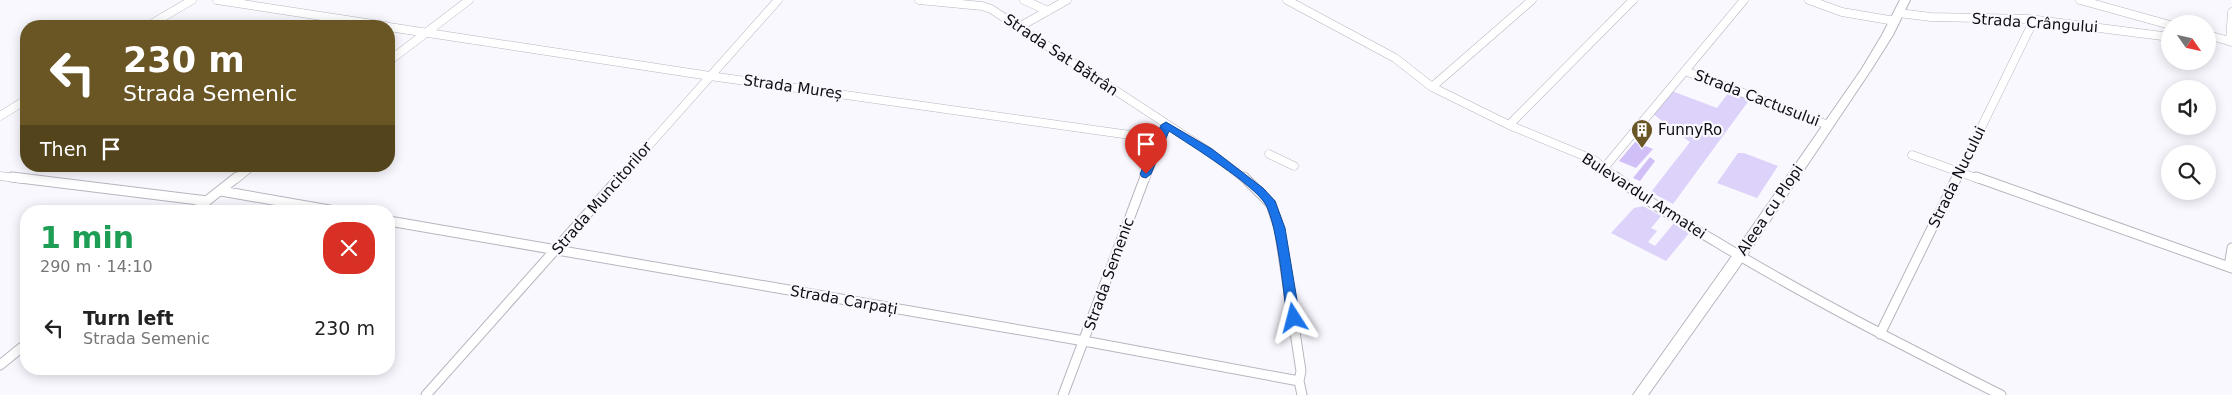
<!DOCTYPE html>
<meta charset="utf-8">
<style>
:root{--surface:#fff;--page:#f2f2f2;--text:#222;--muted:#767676}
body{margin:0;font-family:"DejaVu Sans",sans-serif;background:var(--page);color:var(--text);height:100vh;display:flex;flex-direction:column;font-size:19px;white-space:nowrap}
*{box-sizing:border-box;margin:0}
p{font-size:16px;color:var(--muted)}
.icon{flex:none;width:28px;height:28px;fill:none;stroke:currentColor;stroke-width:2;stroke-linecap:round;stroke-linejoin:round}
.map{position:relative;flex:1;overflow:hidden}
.details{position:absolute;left:20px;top:205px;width:375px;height:170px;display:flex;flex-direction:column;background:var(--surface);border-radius:20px;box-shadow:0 2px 12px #0003}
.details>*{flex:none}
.guide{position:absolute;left:20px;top:20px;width:375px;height:152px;border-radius:20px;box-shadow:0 2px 12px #0003;background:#695624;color:#fff;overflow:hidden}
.needle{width:32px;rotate:124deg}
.tools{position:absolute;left:2161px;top:15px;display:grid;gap:10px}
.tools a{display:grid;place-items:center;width:55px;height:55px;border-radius:50%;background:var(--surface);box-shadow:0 2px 12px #0003;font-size:25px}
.pin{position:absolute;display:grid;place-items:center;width:42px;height:42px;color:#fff;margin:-51px -21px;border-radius:50% 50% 50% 0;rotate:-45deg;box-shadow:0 0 5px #0007}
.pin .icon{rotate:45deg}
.me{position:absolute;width:55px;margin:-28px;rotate:351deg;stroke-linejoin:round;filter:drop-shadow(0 0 4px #0008)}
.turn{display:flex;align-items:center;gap:18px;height:105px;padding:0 20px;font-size:22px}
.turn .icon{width:65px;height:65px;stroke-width:2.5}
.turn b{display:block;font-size:35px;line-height:42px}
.then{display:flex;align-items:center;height:48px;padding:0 20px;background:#0003;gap:10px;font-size:19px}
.round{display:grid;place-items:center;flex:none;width:52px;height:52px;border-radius:20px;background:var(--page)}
.summary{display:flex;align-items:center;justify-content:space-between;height:85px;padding:0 20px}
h1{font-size:30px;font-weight:800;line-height:38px;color:#1e9e55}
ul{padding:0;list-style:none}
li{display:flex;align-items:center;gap:15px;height:75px;padding:0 20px}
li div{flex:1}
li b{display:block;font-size:19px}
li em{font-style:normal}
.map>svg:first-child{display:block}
</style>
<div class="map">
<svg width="2232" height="395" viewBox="0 0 2232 395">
<rect width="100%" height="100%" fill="#faf8ff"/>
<path fill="#ddd2f9" d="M1672 91 1717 108 1729 92 1750 99 1673 204 1651 192 1690 142 1653 114Z
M1738 153H1744L1778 166 1757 198 1717 183Z
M1643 206 1661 216 1651 228 1657 231 1648 242 1655 246 1674 223 1690 232 1666 261 1611 233 1634 208Z"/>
<path fill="#d0c0f7" d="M1635 142 1653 149 1636 168 1619 161Z
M1650 157 1655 161 1640 181 1633 178Z"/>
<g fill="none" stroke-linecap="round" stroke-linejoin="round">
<g stroke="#b8b5bf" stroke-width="9">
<path id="street-far1" d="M217 0 386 26
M919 0 982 6 991 9 1208 151 1245 179
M1024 0 1048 11
M1287 0 1395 58 1432 87 1509 125 1594 160 1618 179
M1809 0 1842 12 1895 21
M2080 0 2170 25
M1899 13 1931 17 2029 19 2170 37
M148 26 192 0
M389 27 710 76 1159 139
M1019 27 1067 0
M2208 35 2232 42
M2230 41 2232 12
M389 61 469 0
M1685 71 1828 125
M1432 87 1532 0
M0 116 26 100
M1509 125 1633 0
M1269 154 1294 166
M1912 155 1979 179
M1604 168 1744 0
M0 176 22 179
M236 179 252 166
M619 179 778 0
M1145 179 1167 125
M1956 179 2031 26 2029 19"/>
</g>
<g stroke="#b8b5bf" stroke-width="11">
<path id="street" d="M12 177 207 201
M1244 177 1271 204 1279 228 1301 371 1299 381 1302 395
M1616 177C1647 202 1681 221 1715 241 1807 297 1904 346 2001 395
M1976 177 2232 268
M221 191 335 211
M194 211 237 177
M389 221 1084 341 1299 381
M2229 267 2232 248
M1880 334 1957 177
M0 365 26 344
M426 395 620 177
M1063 395 1145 177"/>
</g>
<g stroke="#b8b5bf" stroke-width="2">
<path id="secondary" d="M1900 0H1910L1893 35 1871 70 1737 270 1648 395H1633L1727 263 1861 70 1882 35Z"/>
</g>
<use href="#street-far1" stroke="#fff" stroke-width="8"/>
<use href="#street" stroke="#fff" stroke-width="9"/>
<use href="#secondary" fill="#fff" fill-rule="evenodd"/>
</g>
<path fill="#1a73e8" stroke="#114b97" d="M1166 122 1212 149 1263 188 1275 201 1285 228 1300 318 1298 321H1289L1287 318C1283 289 1278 229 1266 205 1255 185 1190 145 1169 131L1151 174 1146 178 1142 177 1140 174 1161 125Z"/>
<defs>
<g id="building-pin" transform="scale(1.125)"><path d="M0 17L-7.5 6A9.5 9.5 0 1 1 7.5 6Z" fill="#695624" stroke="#faf8ff"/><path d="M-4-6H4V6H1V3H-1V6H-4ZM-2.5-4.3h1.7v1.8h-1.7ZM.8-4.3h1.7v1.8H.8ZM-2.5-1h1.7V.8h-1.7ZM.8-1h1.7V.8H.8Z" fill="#fff"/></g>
</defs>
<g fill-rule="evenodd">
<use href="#building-pin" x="1642" y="130"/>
</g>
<g text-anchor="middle" stroke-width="4.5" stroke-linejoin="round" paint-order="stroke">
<g font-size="15" fill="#0e0d11" stroke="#faf8ff">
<text transform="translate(2035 23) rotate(4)" y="5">Strada Crângului</text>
<text transform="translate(1061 55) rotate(34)" y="5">Strada Sat Bătrân</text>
<text transform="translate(793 87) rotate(8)" y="5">Strada Mureș</text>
<text transform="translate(1757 98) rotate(21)" y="5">Strada Cactusului</text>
<text transform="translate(1957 177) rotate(-64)" y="5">Strada Nucului</text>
<text transform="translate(1644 196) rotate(33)" y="5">Bulevardul Armatei</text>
<text transform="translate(602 198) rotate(-49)" y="5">Strada Muncitorilor</text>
<text transform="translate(1770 210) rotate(-56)" y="5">Aleea cu Plopi</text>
<text transform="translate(1109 274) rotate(-70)" y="5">Strada Semenic</text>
<text transform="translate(844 300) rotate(10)" y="5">Strada Carpați</text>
</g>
<g font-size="15" fill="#0e0d11" stroke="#faf8ff" text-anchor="start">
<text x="1658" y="135">FunnyRo</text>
</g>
</g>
</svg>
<div class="tools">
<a><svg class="needle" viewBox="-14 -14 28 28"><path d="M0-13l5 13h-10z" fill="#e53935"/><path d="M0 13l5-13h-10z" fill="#767676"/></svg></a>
<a><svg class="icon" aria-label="sound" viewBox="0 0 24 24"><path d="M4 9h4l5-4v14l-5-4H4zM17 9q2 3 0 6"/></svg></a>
<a><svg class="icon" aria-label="search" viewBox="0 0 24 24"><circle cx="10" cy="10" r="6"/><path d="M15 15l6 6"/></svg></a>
</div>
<div class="pin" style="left:1146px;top:174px;background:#d93025"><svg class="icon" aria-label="arrive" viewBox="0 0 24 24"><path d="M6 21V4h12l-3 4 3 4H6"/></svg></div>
<svg class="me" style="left:1294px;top:318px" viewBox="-20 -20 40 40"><path d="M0-17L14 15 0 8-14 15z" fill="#1a73e8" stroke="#fff" stroke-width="4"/></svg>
<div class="guide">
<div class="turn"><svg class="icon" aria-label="left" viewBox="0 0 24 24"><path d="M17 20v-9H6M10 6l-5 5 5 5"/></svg><div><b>230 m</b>Strada Semenic</div></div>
<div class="then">Then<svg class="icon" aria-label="arrive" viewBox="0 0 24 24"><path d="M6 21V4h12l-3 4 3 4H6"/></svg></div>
</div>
<section class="details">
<div class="summary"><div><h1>1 min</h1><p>290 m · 14:10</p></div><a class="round" style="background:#d93025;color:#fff"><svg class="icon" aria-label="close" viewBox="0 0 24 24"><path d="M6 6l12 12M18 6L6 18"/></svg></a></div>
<ul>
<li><svg class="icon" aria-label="left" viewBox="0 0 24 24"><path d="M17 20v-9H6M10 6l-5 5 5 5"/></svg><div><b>Turn left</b><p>Strada Semenic</p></div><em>230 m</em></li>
</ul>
</section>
</div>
